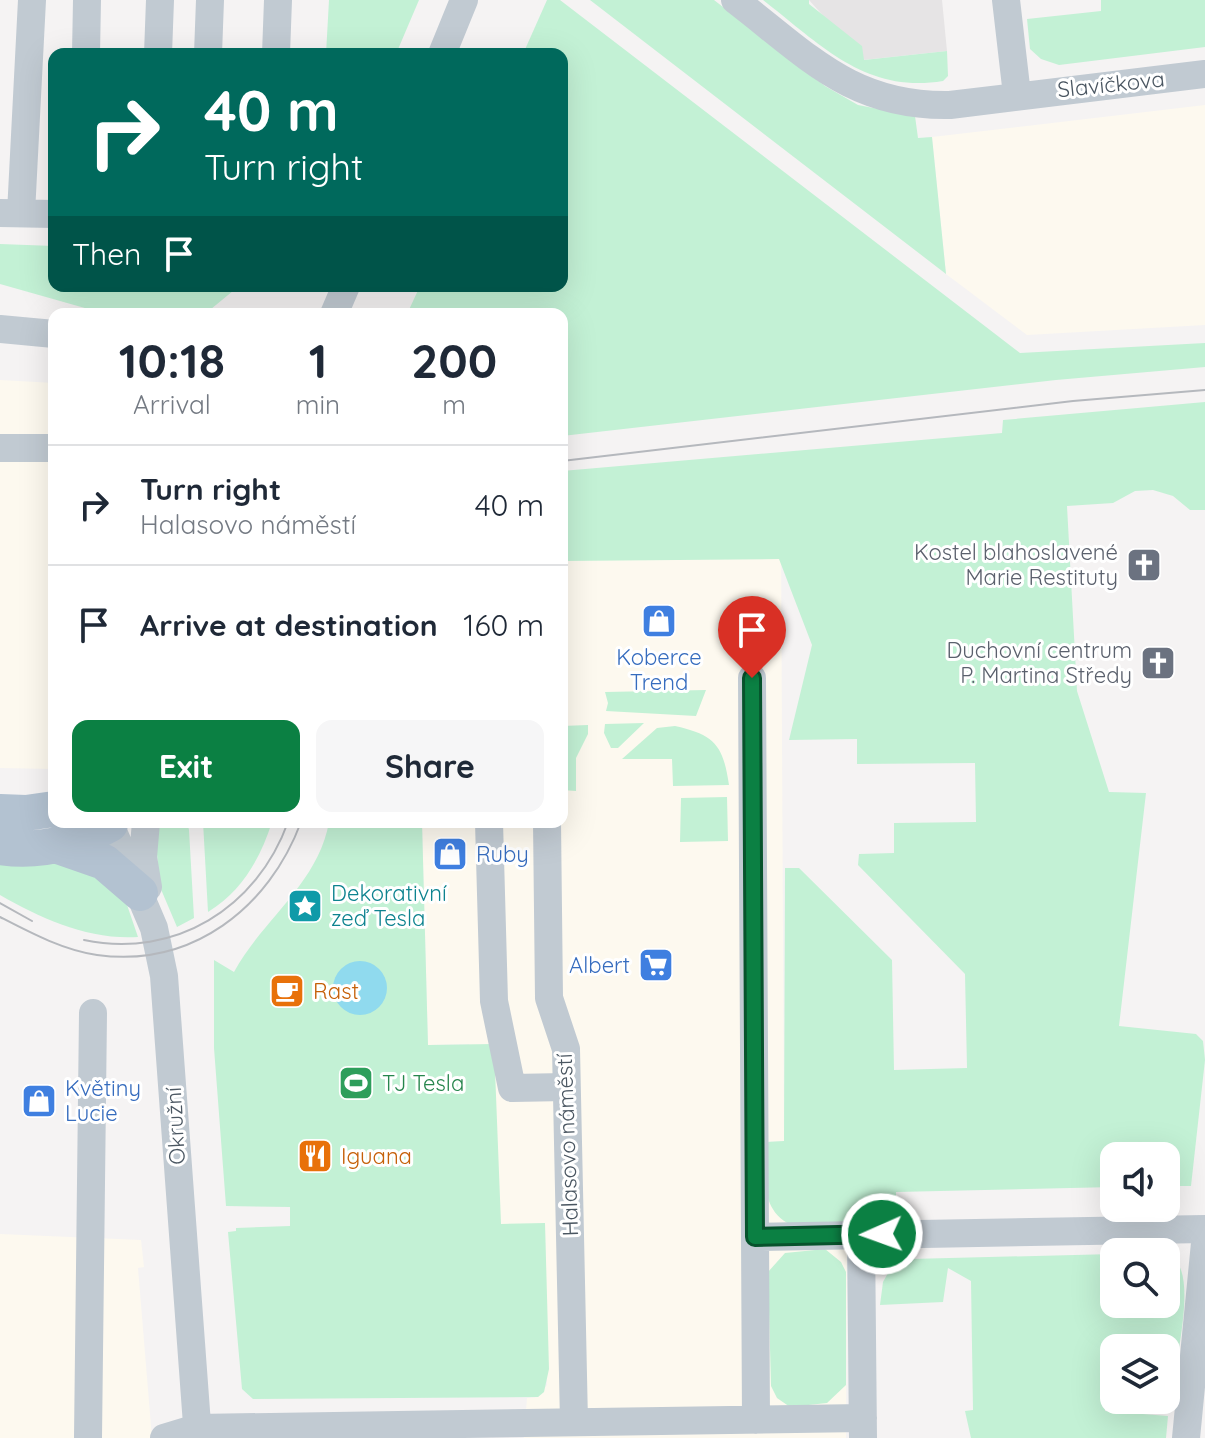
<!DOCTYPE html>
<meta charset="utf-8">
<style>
:root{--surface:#fff;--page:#f6f6f7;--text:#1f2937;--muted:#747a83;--line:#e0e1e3;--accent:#0b8043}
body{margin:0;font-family:Quicksand,sans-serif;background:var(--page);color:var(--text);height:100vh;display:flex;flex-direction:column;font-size:30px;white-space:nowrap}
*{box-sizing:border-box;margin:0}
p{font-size:26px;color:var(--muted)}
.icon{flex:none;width:44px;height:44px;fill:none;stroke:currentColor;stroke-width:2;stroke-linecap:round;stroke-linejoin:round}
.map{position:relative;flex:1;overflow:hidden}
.side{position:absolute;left:48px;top:308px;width:520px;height:520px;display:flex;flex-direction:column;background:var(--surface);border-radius:16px;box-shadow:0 8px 32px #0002}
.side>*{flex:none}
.banner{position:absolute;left:48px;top:48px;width:520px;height:244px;border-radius:16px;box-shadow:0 8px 32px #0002;background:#00695c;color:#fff;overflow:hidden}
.buttons{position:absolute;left:1100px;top:1142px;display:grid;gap:16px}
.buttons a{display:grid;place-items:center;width:80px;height:80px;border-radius:16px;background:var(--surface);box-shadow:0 8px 32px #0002;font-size:40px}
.pin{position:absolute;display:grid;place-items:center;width:68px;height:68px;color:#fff;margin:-82px -34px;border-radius:50% 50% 50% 0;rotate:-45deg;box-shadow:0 0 8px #0007}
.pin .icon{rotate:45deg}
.me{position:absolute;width:88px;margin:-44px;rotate:268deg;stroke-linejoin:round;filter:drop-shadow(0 0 6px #0008)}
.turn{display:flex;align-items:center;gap:28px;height:168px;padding:0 24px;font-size:36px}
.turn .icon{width:104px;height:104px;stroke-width:2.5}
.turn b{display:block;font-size:56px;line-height:68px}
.then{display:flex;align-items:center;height:76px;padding:0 24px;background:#0003;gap:16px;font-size:30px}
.eta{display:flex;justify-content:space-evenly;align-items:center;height:136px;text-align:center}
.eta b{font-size:48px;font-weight:800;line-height:56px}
.cta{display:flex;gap:16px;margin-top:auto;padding:16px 24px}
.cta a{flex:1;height:92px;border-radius:16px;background:var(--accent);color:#fff;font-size:32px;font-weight:800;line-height:92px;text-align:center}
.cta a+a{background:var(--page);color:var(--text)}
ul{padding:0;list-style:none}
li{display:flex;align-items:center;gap:24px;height:120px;padding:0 24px;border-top:2px solid var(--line)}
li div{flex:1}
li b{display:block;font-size:30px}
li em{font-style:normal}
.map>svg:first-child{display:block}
</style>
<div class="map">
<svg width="1205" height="1438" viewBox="0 0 1205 1438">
<rect width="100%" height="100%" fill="#f5f3f3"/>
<path fill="#fdf9ef" d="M1205 105V325L1027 335 946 274 932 137Z
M0 380 54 383V769L0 768Z
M562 532 781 536 784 1141 766 1142 847 1226 846 1438H524L527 1398 538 1397 547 1385 545 1224 501 1225 469 1044 428 1045 422 822H562Z
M0 1234 141 1240 144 1267 138 1268 152 1438H0Z"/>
<path fill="#e6e4e5" d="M809 0H942L947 51 863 60Z"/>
<path fill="#c3f1d5" d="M329 0H419L396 54H326Z
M547 0H560L1020 353 1205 343V367L1056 380 562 436V314H407L420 286H562V54H523Z
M590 0H714L825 86 858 105 915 116 918 138 932 137 946 274Z
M763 0H809V4L862 46 864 60 947 51 948 76 943 81C865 94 820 44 763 0Z
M1101 0H1205V47L1059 65 1041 59 1030 49 1027 19 1101 11Z
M0 244 54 246V286H239L205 314H106L0 284Z
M1205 402V510H1190L1173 496 1153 490 1135 491 1113 503 1067 506 1077 691 1109 792 1146 793 1119 1026 1196 1034 1203 1041 1205 1060 1191 1186H1166V1156H1114V1187L896 1192V1225H791C758 1209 766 1173 766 1142L784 1141 785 868H799L892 960 894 1070 967 1068 965 974 858 865 859 854 894 853V823L976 822 975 763 857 764V739L789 740 812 645 779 559 562 561V471L1002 433 1003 420Z
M706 690 696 716 606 711 608 703 605 692Z
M644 723 618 748H611L604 733 605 724Z
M588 725V734L576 758V791L562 790V726Z
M675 726C715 735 723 745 729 785L673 786 672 759H622L657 728Z
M727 797 728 841 680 842 681 798Z
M154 822H187L189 830 194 918 177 927 160 887Z
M203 822H272C260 859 242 891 208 912Z
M329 822H422L428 1045 494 1044 501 1224 545 1223 549 1369 544 1392 538 1397 253 1399 242 1389 228 1232 236 1231V1228L290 1226V1207L226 1206 214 1048V960L234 972C262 920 318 884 329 822Z
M71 860 125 899 138 937C88 940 42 919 0 895V863Z
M825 1249 841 1262 846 1272V1385L827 1403 790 1407 777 1398 771 1386 768 1272 785 1253Z
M1166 1253C1198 1264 1179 1338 1177 1366L1166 1365V1348H1114V1358H1110L1105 1411 1168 1416 1166 1438H971L965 1411 973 1410 971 1281 948 1268 943 1302 880 1305 883 1282 893 1264 910 1259 1114 1254V1304H1166Z"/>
<path fill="#90daee" d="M333 988a27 27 0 1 1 54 0a27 27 0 1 1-54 0Z"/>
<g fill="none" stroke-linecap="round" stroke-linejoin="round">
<path stroke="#c1cad2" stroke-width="28" d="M735 0C808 56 852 107 950 105L1205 74
M1006 0 1017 95
M86 54 87 0
M158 54 160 0
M208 54 210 0
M276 54 278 0
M442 54 464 0
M0 213 54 214
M21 213 32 0
M334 314 346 286
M0 329 54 334
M0 448H54
M752 678 756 1420
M109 822 154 928 164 976 198 1438
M146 822 143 857 148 887
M489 822 494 1001 512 1088 566 1087
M547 822 549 998 566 1049 574 1422
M861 1235 863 1438
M755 1237 1205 1229
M88 1438 93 1013
M164 1438 197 1428 863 1418
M1186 1438 1205 1243"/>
<path stroke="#b3c2d1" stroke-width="36" d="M0 812 26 813 54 809
M58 846 104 862 140 893
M0 847C39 853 76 843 110 824"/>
<path stroke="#b5b8bd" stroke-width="2" d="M562 461 1073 401 1205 390
M0 903 32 921
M0 917C31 933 63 950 97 955 192 968 269 908 301 822
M84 940C175 959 257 908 288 822"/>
</g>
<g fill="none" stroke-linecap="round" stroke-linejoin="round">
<g stroke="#07532c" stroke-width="20">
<path id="route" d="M752 678 755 1237 882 1234"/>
</g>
<use href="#route" stroke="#0b8043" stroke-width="14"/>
</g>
<defs>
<g id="church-square" transform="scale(1.8)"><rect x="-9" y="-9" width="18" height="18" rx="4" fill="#6b7280" stroke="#fff"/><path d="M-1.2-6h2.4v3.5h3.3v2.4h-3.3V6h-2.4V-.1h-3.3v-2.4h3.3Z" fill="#fff"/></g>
<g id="shop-square" transform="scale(1.8)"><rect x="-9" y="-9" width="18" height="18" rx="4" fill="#3f7fe0" stroke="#fff"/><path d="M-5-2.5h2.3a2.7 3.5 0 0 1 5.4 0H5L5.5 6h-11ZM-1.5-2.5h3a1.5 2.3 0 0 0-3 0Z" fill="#fff"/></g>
<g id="sight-square" transform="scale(1.8)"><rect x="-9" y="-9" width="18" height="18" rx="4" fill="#0f9aa8" stroke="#fff"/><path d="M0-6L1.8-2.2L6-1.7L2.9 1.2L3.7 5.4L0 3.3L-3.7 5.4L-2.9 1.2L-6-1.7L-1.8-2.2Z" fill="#fff"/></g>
<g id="supermarket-square" transform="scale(1.8)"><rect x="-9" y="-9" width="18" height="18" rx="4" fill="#3f7fe0" stroke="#fff"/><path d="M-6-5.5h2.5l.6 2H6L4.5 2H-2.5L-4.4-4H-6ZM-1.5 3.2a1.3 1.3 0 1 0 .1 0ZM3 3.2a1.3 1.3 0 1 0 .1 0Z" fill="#fff"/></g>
<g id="cafe-square" transform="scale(1.8)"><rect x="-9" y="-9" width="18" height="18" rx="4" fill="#e8710a" stroke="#fff"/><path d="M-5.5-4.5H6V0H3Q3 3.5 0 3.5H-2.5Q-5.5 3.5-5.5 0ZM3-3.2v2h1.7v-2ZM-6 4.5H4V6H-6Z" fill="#fff"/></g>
<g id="stadium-square" transform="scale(1.8)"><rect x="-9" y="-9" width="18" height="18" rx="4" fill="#2e9e5b" stroke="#fff"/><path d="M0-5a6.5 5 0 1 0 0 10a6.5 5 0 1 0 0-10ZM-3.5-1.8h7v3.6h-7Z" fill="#fff"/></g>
<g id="restaurant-square" transform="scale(1.8)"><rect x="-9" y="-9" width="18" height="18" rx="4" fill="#e8710a" stroke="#fff"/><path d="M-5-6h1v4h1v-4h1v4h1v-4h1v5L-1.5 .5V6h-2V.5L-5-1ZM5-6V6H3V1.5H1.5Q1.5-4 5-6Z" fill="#fff"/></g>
</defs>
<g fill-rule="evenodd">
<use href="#church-square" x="1144" y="565"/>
<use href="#shop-square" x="659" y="621"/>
<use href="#church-square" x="1158" y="663"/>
<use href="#shop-square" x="450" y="854"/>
<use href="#sight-square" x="305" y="906"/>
<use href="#supermarket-square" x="656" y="965"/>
<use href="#cafe-square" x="287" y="991"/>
<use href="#stadium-square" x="356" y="1083"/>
<use href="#shop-square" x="39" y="1101"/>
<use href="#restaurant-square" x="315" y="1156"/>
</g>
<g text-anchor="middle" stroke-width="6" stroke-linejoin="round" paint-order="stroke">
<g font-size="22" fill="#4a5661" stroke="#fff">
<text transform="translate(1111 84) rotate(-6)" y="8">Slavíčkova</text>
<text transform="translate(175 1126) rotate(-93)" y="8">Okružní</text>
<text transform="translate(567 1145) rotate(-92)" y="8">Halasovo náměstí</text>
</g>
<g font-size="22" fill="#5b616d" stroke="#fff" text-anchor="end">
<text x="1118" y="560">Kostel blahoslavené<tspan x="1118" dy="25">Marie Restituty</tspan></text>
<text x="1132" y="658">Duchovní centrum<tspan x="1132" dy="25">P. Martina Středy</tspan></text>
</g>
<g font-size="22" fill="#366cbe" stroke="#fff" text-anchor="start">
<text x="659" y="665" text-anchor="middle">Koberce<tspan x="659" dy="25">Trend</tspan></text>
<text x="476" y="862">Ruby</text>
<text x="630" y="973" text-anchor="end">Albert</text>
<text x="65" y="1096">Květiny<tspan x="65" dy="25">Lucie</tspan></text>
</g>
<g font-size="22" fill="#0d838f" stroke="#fff" text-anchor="start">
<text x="331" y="901">Dekorativní<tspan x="331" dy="25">zeď Tesla</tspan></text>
</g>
<g font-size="22" fill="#c56008" stroke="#fff" text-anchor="start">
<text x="313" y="999">Rast</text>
<text x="341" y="1164">Iguana</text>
</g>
<g font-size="22" fill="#27864d" stroke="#fff" text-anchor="start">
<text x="382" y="1091">TJ Tesla</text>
</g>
</g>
</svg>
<div class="buttons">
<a><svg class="icon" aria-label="sound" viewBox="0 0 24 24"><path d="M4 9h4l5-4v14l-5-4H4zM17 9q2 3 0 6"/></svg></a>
<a><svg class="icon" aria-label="search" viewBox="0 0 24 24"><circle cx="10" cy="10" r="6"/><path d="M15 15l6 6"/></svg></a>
<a><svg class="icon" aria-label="layers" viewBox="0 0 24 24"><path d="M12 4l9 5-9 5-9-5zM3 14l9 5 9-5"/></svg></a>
</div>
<div class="pin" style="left:752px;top:678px;background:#d93025"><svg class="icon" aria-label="arrive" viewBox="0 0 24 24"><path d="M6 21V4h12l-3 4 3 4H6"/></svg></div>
<svg class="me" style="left:882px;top:1234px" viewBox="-20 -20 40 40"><circle r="17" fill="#0b8043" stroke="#fff" stroke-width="3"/><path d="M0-11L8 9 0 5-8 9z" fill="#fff"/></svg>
<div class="banner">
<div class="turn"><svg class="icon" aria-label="right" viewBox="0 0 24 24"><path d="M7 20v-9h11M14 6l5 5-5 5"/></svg><div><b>40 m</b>Turn right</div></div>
<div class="then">Then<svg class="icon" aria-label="arrive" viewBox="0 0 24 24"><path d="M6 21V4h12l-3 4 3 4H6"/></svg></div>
</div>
<section class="side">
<div class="eta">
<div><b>10:18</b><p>Arrival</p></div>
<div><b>1</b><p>min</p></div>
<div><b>200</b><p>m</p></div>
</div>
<ul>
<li><svg class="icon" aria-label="right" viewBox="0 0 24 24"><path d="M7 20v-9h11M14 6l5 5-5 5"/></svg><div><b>Turn right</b><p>Halasovo náměstí</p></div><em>40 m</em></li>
<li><svg class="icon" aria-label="arrive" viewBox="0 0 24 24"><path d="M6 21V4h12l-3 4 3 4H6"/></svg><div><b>Arrive at destination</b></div><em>160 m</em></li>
</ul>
<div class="cta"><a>Exit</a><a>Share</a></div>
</section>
</div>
